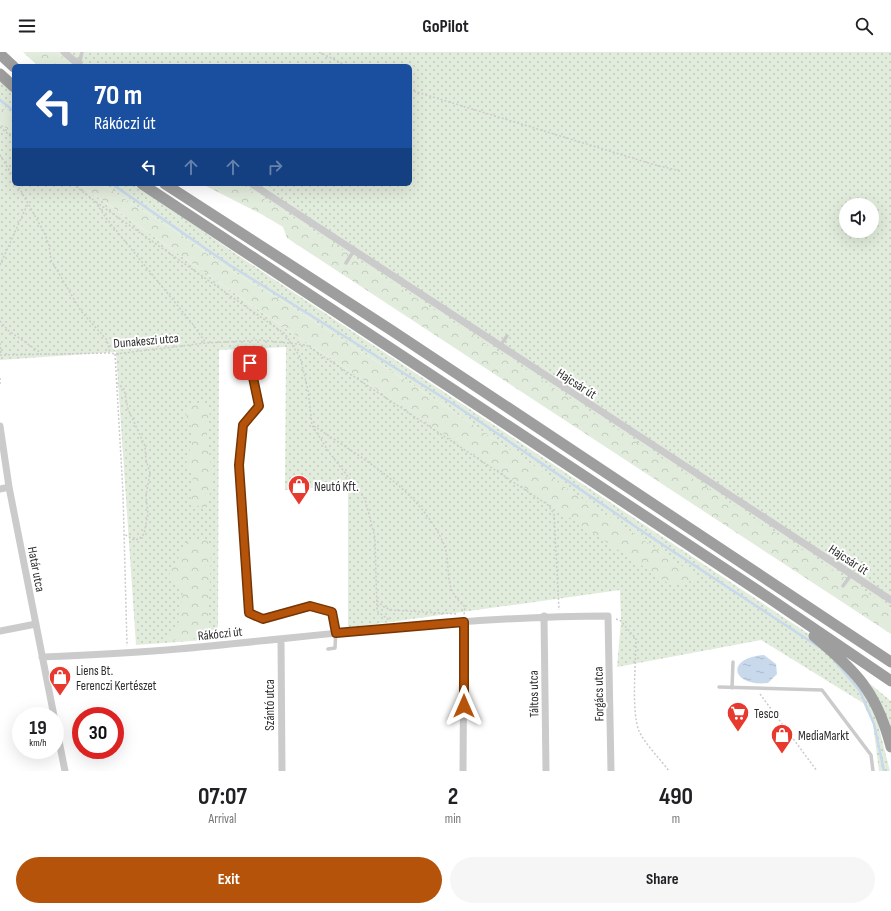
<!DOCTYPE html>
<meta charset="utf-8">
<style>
:root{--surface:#fff;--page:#f6f6f6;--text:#202124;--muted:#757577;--accent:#b45309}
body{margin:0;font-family:"Sofia Sans Condensed",sans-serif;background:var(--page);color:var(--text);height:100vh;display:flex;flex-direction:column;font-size:15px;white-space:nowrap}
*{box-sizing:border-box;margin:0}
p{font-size:13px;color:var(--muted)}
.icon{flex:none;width:22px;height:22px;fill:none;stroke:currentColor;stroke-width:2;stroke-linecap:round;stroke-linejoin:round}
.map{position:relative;height:719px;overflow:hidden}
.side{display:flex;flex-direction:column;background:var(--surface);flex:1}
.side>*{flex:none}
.guide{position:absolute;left:12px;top:12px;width:400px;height:122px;border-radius:6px;box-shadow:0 4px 16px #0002;background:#1a4fa0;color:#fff;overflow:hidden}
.controls{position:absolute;left:839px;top:146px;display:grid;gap:8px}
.controls a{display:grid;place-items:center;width:40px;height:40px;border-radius:50%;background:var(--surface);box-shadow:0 4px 16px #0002;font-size:20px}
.speed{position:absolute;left:12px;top:655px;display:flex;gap:8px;font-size:20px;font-weight:700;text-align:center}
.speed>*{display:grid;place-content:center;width:52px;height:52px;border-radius:50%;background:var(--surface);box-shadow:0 4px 16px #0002;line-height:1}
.speed small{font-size:10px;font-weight:400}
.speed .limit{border:6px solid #d22;background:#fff;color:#111}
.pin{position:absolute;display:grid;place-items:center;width:34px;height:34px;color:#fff;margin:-17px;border-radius:8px;box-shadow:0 2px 6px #0006}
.me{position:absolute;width:44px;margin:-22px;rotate:0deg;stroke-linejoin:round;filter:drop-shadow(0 0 3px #0008)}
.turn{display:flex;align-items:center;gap:14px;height:84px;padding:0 16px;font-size:18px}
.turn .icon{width:52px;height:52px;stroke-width:2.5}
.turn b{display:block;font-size:28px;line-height:34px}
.lanes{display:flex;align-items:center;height:38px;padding:0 16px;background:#0003;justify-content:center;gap:20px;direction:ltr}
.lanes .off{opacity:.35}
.eta{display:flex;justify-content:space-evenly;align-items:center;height:68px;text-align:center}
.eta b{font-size:24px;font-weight:700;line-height:28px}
.cta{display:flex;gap:8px;margin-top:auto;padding:8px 16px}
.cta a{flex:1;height:46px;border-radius:24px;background:var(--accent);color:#fff;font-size:16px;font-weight:700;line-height:46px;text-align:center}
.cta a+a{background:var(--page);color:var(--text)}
header{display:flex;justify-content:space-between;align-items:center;height:52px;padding:0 16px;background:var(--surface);font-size:18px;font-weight:700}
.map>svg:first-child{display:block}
</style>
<header><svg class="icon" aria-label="menu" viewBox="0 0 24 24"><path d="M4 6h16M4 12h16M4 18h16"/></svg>GoPilot<svg class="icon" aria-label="search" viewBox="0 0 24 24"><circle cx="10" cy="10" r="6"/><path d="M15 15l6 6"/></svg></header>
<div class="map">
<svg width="891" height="719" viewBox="0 0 891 719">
<defs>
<pattern id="green-dots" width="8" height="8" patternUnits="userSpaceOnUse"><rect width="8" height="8" fill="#e2ecdc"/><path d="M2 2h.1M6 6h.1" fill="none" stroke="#c2cbbd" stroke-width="1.8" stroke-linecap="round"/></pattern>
<pattern id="forest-crowns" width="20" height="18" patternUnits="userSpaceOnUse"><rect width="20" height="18" fill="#e2ecdc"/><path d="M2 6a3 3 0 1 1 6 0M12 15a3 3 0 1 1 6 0" fill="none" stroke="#c2cbbd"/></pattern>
<pattern id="water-ripples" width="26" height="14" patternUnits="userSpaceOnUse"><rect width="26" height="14" fill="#c8d9ec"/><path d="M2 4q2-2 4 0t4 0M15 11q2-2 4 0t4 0" fill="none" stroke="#acbbcb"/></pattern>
</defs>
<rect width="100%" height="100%" fill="#fff"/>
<path fill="url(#green-dots)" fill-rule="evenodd" d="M57 0H891V557L241 132H410V14H74ZM846 153H872V179H846Z
M0 27 14 40V66L0 54Z
M0 71 14 83V132H79L276 270 398 351 700 527 439 350 281 248 230 218 171 176 101 132H135L239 204 824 592 847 616 875 660 890 719H879L873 672 863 651 761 588 617 615 621 569 620 538 348 576V433L285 438 286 295 219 298 218 587 136 593 116 300 0 308Z
M869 631 891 649V681Z"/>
<path fill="url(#forest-crowns)" d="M23 0H57L74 14H38Z
M0 54 14 66V83L0 71Z
M79 132H101L171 176 230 218 281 248 439 350 701 527 671 533 276 270Z
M202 132H241L856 533 891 557V582L287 186 283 175 263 163Z
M201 350 210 359 206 383 210 406 212 435 205 456C179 450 197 439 192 424 190 417 185 418 187 407 189 399 193 392 193 383 192 374 187 368 185 359L188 354Z
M206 488 211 494 208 585 166 589 165 584 174 580 178 575 183 538 168 527C172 513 182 503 188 489Z"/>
<path fill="url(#water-ripples)" d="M764 603 776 612 777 622 768 631C732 635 724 606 764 603Z"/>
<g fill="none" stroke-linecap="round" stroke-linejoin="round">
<path stroke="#c8d9ec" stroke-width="2.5" d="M0 48 14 59
M112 132 228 212 455 353 645 481 819 595
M834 608 860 639 874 672 884 719"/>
<path stroke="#cbcbcb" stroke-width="1.5" stroke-dasharray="2 2" stroke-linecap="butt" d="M319 0 347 14
M410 38 652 112 680 119
M0 75 14 87
M0 103 14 126
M17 132 44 180 49 193 51 208 81 259 107 288 110 301
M73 132 96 150 106 166 191 270 206 291
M96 150 285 282 300 305 308 338 312 373 329 400 365 447 375 486 377 559 389 568
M0 213 28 151
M0 269 9 279 41 301
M0 291 1 303
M115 302 123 441 127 594
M0 303 110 301 115 302 206 291 244 289 259 288 306 293 548 453 554 462 559 558
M0 326V333
M117 331 124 337 128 357 145 394 146 408 150 421 146 444 148 462 144 482 139 487 134 488 124 482
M314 374C360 405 417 436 442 488 451 505 445 525 453 541 456 546 461 551 465 555L464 563
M377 549 384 555 392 558 457 562
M616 567 621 569 636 587C636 609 631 660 639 679 645 692 661 708 669 719
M760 642 817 719"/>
<path stroke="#cbcbcb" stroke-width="3.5" d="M79 13 82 0
M346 211 353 200
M500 294 507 284
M247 297 259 354 243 373 239 413 249 561 263 567 310 554 331 560 336 577 335 596 328 597
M843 534 851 523
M719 635 822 638 871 703 873 719
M732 636 733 610"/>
<path stroke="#cbcbcb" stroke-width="7" d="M64 0 80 14
M252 132 891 548
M0 374 9 435 54 664
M0 437 9 435
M544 564 546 719
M0 579 36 572
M281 587 282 719
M42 605C87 603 133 601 178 597 321 584 464 564 608 564L611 719
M55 669 65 719
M463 719 464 570"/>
<path stroke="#9e9e9e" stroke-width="11" d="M0 2 14 15
M0 22 14 35
M142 132 769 546 891 629
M165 132 391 278 891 610
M814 584C856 619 877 640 891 695"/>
</g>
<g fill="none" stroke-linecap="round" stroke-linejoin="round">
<g stroke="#753606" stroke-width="10">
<path id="route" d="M250 311 259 354 243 373 239 413 249 561 263 567 310 554 332 560 336 581 464 570V654"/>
</g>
<use href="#route" stroke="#b45309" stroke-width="7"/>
</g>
<defs>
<g id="shop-pin" transform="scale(1.15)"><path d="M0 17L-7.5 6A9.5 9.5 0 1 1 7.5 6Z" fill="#e8392e" stroke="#fff"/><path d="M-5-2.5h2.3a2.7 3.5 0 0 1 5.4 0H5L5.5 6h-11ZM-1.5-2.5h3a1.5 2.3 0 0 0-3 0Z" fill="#fff"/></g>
<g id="supermarket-pin" transform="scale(1.15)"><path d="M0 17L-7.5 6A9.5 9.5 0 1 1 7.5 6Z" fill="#e8392e" stroke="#fff"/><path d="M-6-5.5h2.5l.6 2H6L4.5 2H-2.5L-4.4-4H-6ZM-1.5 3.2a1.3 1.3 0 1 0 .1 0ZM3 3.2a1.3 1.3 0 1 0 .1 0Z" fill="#fff"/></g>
</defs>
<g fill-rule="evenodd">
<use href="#shop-pin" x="299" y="434"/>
<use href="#shop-pin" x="60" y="625"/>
<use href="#supermarket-pin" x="738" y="661"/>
<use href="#shop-pin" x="782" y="683"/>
</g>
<g text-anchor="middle" stroke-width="4" stroke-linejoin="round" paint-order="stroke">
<g font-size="13" fill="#2e2e2e" stroke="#fff">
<text transform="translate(146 288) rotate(-5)" y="5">Dunakeszi utca</text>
<text transform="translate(577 331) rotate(33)" y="5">Hajcsár út</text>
<text transform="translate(849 507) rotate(33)" y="5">Hajcsár út</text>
<text transform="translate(37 517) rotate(79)" y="5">Határ utca</text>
<text transform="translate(220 581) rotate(-6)" y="5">Rákóczi út</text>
<text transform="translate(533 642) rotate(-91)" y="5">Táltos utca</text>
<text transform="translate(598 642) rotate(-91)" y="5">Forgács utca</text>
<text transform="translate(269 653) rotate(-90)" y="5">Szántó utca</text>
</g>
<g font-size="13" fill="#2e2e2e" stroke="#fff" text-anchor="start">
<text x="314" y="439">Neutó Kft.</text>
<text x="76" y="623">Liens Bt.<tspan x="76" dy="15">Ferenczi Kertészet</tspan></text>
<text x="754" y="666">Tesco</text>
<text x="798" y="688">MediaMarkt</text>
</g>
</g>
</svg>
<div class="controls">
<a><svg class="icon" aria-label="sound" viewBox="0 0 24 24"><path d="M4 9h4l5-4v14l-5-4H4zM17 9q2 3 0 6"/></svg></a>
</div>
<div class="speed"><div>19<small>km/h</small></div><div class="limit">30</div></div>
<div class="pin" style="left:250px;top:311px;background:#d93025"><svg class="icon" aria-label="arrive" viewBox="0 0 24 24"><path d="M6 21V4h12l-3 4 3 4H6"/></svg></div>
<svg class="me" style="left:464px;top:654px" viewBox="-20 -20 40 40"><path d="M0-17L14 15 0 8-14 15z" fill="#b45309" stroke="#fff" stroke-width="4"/></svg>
<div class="guide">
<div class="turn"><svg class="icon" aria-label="left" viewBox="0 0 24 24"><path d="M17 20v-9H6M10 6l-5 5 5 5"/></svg><div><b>70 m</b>Rákóczi út</div></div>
<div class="lanes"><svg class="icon" aria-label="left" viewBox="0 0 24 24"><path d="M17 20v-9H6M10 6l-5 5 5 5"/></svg><svg class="icon off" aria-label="ahead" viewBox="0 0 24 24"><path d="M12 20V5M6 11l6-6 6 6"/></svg><svg class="icon off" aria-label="ahead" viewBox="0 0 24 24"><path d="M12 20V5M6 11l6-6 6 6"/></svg><svg class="icon off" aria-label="right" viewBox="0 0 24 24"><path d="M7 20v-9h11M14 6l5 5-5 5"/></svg></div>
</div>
</div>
<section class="side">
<div class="eta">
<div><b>07:07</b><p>Arrival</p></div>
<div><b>2</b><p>min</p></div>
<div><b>490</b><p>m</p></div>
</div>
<div class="cta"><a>Exit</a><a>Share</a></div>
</section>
